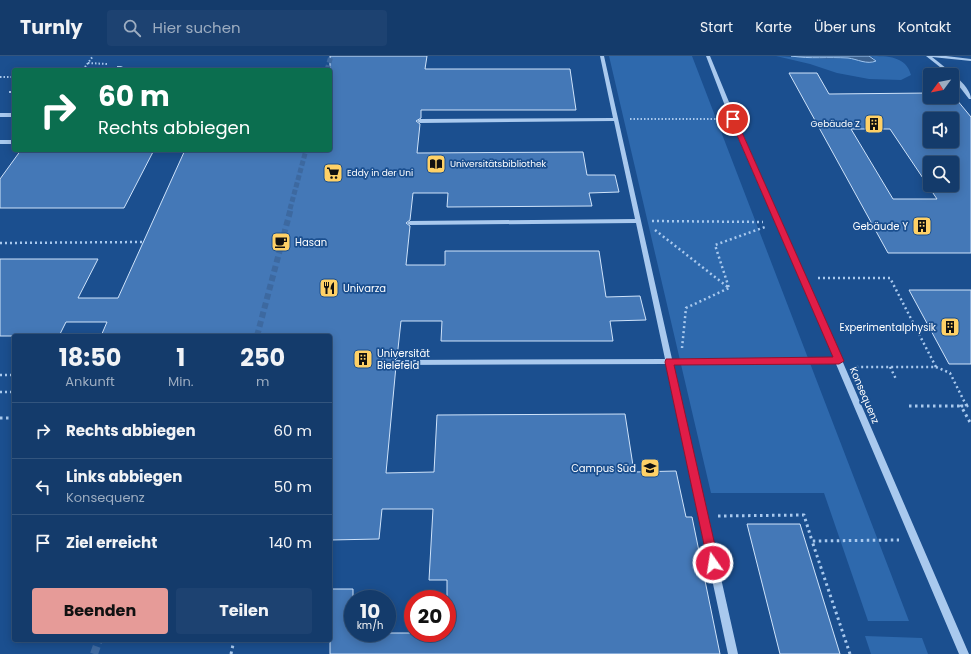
<!DOCTYPE html>
<html lang="de">
<meta charset="utf-8">
<style>
:root{--surface:#143b6b;--page:#1d4271;--text:#f1f3f6;--muted:#9dadc1;--line:#33557e;--accent:#e69b98}
body{margin:0;font-family:Poppins,sans-serif;background:var(--page);color:var(--text);height:100vh;display:flex;flex-direction:column;font-size:15px;white-space:nowrap}
*{box-sizing:border-box;margin:0}
p{font-size:13px;color:var(--muted)}
.icon{flex:none;width:22px;height:22px;fill:none;stroke:currentColor;stroke-width:2;stroke-linecap:round;stroke-linejoin:round}
.map{position:relative;flex:1;overflow:hidden}
.drawer{position:absolute;left:12px;top:278px;width:320px;height:308px;display:flex;flex-direction:column;background:var(--surface);border-radius:4px;box-shadow:0 2px 10px #0003,0 0 0 1px var(--line)}
.drawer>*{flex:none}
.hud{position:absolute;left:12px;top:12px;width:320px;height:84px;border-radius:4px;box-shadow:0 2px 10px #0003,0 0 0 1px var(--line);background:#0b6e4f;color:#fff;overflow:hidden}
.needle{width:26px;rotate:238deg}
.controls{position:absolute;left:923px;top:12px;display:grid;gap:8px}
.controls a{display:grid;place-items:center;width:36px;height:36px;border-radius:4px;background:var(--surface);box-shadow:0 2px 10px #0003,0 0 0 1px var(--line);font-size:20px}
.speed{position:absolute;left:344px;top:534px;display:flex;gap:8px;font-size:20px;font-weight:700;text-align:center}
.speed>*{display:grid;place-content:center;width:52px;height:52px;border-radius:50%;background:var(--surface);box-shadow:0 2px 10px #0003,0 0 0 1px var(--line);line-height:1}
.speed small{font-size:10px;font-weight:400}
.speed .limit{border:6px solid #d22;background:#fff;color:#111}
.pin{position:absolute;display:grid;place-items:center;width:34px;height:34px;color:#fff;margin:-17px;border:2px solid #fff;border-radius:50%;box-shadow:0 1px 4px #0007}
.me{position:absolute;width:44px;margin:-22px;rotate:347deg;stroke-linejoin:round;filter:drop-shadow(0 0 3px #0008)}
.turn{display:flex;align-items:center;gap:14px;height:84px;padding:0 20px;font-size:18px}
.turn .icon{width:52px;height:52px;stroke-width:2.5}
.turn b{display:block;font-size:28px;line-height:34px}
.eta{display:flex;justify-content:space-evenly;align-items:center;height:68px;text-align:center}
.eta b{font-size:24px;font-weight:700;line-height:28px}
.cta{display:flex;gap:8px;margin-top:auto;padding:8px 20px}
.cta a{flex:1;height:46px;border-radius:4px;background:var(--accent);color:#111;font-size:16px;font-weight:700;line-height:46px;text-align:center}
.cta a+a{background:var(--page);color:var(--text)}
ul{padding:0;list-style:none}
li{display:flex;align-items:center;gap:12px;height:56px;padding:0 20px;border-top:1px solid var(--line)}
li div{flex:1}
li b{display:block;font-size:15px}
li em{font-style:normal}
header{display:flex;align-items:center;gap:24px;box-sizing:border-box;height:56px;padding:0 20px;background:var(--surface);border-bottom:1px solid var(--line)}
header strong{font-size:19px}
nav{display:flex;gap:22px;margin-inline-start:auto;font-size:14px}
.search{width:280px;height:36px;background:var(--page);display:flex;align-items:center;gap:10px;box-sizing:border-box;padding:0 14px;border-radius:4px;color:var(--muted);font-size:15px}
.map>svg:first-child{display:block}
</style>
<header>
<strong>Turnly</strong>
<div class="search"><svg class="icon" aria-label="search" viewBox="0 0 24 24"><circle cx="10" cy="10" r="6"/><path d="M15 15l6 6"/></svg>Hier suchen</div>
<nav><a>Start</a><a>Karte</a><a>Über uns</a><a>Kontakt</a></nav>
</header>
<div class="map">
<svg width="971" height="598" viewBox="0 0 971 598">
<rect width="100%" height="100%" fill="#1b4f8f"/>
<path fill="#2e69ad" d="M609 0H692L909 565H868L824 437H711Z
M776 0 827 3 850 2 872 7 874 2 869 0C888 0 906 0 911 19L901 24 869 23 837 17 810 8Z
M865 580 922 582 928 598H871Z"/>
<path fill="#3c6290" stroke="#9cc4f0" d="M791 0H869L876 5C867 9 857 3 848 2 829 1 810 3 791 0Z"/>
<path fill="#4478b7" stroke="#cfe3fa" fill-rule="evenodd" d="M330 0H427L425 13H570L576 54H421V62L416 65 420 68 417 97 583 96 587 119H615L619 136 589 137 592 150 447 151 448 137H413L410 164 406 167 410 170 406 209H445V195H599L606 241 640 240 646 264 610 265 613 285H441L442 265H401L397 302 392 307 396 310 386 417 434 416 437 359 625 358 634 416 676 415 686 461H692L720 598H330V533H353V577H447V524H429L433 453H382L379 483 330 484V280H101L107 266H66L59 280H0V203H98L78 242H118L185 94H330Z
M789 17H817L829 38 930 37V41H952V38L971 61V197H888ZM930 63H952V85H930ZM851 73H890L937 143H893ZM930 107H952V129H930Z
M21 94H154L124 152H0V123Z
M909 234H971V308H949Z
M747 468H800L840 598H780Z"/>
<g fill="none" stroke-linecap="round" stroke-linejoin="round">
<path stroke="#3d69a0" stroke-width="5" stroke-dasharray="5 2.5" stroke-linecap="butt" d="M327 14 331 0
M290 153 306 94"/>
<path stroke="#3d69a0" stroke-width="6" stroke-dasharray="6 3.5" stroke-linecap="butt" d="M257 280 291 152"/>
<path stroke="#3d69a0" stroke-width="8" stroke-dasharray="8 4" stroke-linecap="butt" d="M94 598 99 584"/>
<path stroke="#a9c9ee" stroke-width="2" stroke-dasharray="1.5 2" stroke-linecap="butt" d="M88 7 107 8
M83 14 93 0
M0 21H14
M630 63H719"/>
<path stroke="#a9c9ee" stroke-width="2.5" stroke-dasharray="2 3" stroke-linecap="butt" d="M652 165 763 166
M655 174 729 232 715 189 765 171
M0 187 144 186
M818 222H890L936 311H856
M682 292 686 252 729 232
M890 311 896 323
M936 311 950 317 966 349
M0 319H14
M0 336H14"/>
<path stroke="#a9c9ee" stroke-width="3" stroke-dasharray="2.5 3.5" stroke-linecap="butt" d="M966 348 967 350H961L971 368
M909 350H961
M0 362H14
M718 460 804 459 812 485
M231 598 234 584
M850 598 812 485 899 484"/>
<path fill="#a9c9ee" fill-rule="evenodd" d="M600 0H604L672 303 834 302 730 63 706 0H710L736 63 806 221 969 598H959L836 308H673L738 598H728L666 308 395 309 393 307 395 305 397 304 665 303 636 167 410 169 407 167 410 165 635 163 614 65 420 67 417 65 420 63 613 62Z
M926 0H946L971 3V5L932 1C943 10 971 29 971 43H969L952 21V19H950Z
M117 10H121L129 14H123L117 12Z
M9 35H14V37H9Z
M0 57H14V61H0Z
M0 84H14V88H0Z"/>
</g>
<path fill="#e11d48" stroke="#92132f" d="M733 61 736 63 844 305 839 308 674 309 719 507 717 510 713 512 709 510 708 507 665 306 666 303 833 301 730 63Z"/>
<defs>
<g id="building-square" transform="scale(1)"><rect x="-9" y="-9" width="18" height="18" rx="4" fill="#ffd166" stroke="#1b4f8f"/><path d="M-4-6H4V6H1V3H-1V6H-4ZM-2.5-4.3h1.7v1.8h-1.7ZM.8-4.3h1.7v1.8H.8ZM-2.5-1h1.7V.8h-1.7ZM.8-1h1.7V.8H.8Z" fill="#111"/></g>
<g id="library-square" transform="scale(1)"><rect x="-9" y="-9" width="18" height="18" rx="4" fill="#ffd166" stroke="#1b4f8f"/><path d="M-6-4Q-3-5.5-.7-3.5V5Q-3 3-6 4ZM6-4Q3-5.5 .7-3.5V5Q3 3 6 4Z" fill="#111"/></g>
<g id="supermarket-square" transform="scale(1)"><rect x="-9" y="-9" width="18" height="18" rx="4" fill="#ffd166" stroke="#1b4f8f"/><path d="M-6-5.5h2.5l.6 2H6L4.5 2H-2.5L-4.4-4H-6ZM-1.5 3.2a1.3 1.3 0 1 0 .1 0ZM3 3.2a1.3 1.3 0 1 0 .1 0Z" fill="#111"/></g>
<g id="cafe-square" transform="scale(1)"><rect x="-9" y="-9" width="18" height="18" rx="4" fill="#ffd166" stroke="#1b4f8f"/><path d="M-5.5-4.5H6V0H3Q3 3.5 0 3.5H-2.5Q-5.5 3.5-5.5 0ZM3-3.2v2h1.7v-2ZM-6 4.5H4V6H-6Z" fill="#111"/></g>
<g id="restaurant-square" transform="scale(1)"><rect x="-9" y="-9" width="18" height="18" rx="4" fill="#ffd166" stroke="#1b4f8f"/><path d="M-5-6h1v4h1v-4h1v4h1v-4h1v5L-1.5 .5V6h-2V.5L-5-1ZM5-6V6H3V1.5H1.5Q1.5-4 5-6Z" fill="#111"/></g>
<g id="university-square" transform="scale(1)"><rect x="-9" y="-9" width="18" height="18" rx="4" fill="#ffd166" stroke="#1b4f8f"/><path d="M0-5L7-2L0 1L-7-2ZM-4 1L0 2.5L4 1V4Q0 6-4 4Z" fill="#111"/></g>
</defs>
<g fill-rule="evenodd">
<use href="#building-square" x="874" y="68"/>
<use href="#library-square" x="436" y="108"/>
<use href="#supermarket-square" x="333" y="117"/>
<use href="#building-square" x="922" y="170"/>
<use href="#cafe-square" x="281" y="186"/>
<use href="#restaurant-square" x="329" y="232"/>
<use href="#building-square" x="950" y="271"/>
<use href="#building-square" x="363" y="303"/>
<use href="#university-square" x="650" y="412"/>
</g>
<g text-anchor="middle" stroke-width="3.5" stroke-linejoin="round" paint-order="stroke">
<g font-size="9" fill="#fff" stroke="#1b4f8f" text-anchor="start">
<text x="860" y="71" text-anchor="end">Gebäude Z</text>
<text x="450" y="111">Universitätsbibliothek</text>
<text x="347" y="120">Eddy in der Uni</text>
</g>
<g font-size="10" fill="#fff" stroke="#1b4f8f" text-anchor="end">
<text x="908" y="174">Gebäude Y</text>
<text x="295" y="190" text-anchor="start">Hasan</text>
<text x="343" y="236" text-anchor="start">Univarza</text>
<text x="936" y="275">Experimentalphysik</text>
<text x="377" y="301" text-anchor="start">Universität<tspan x="377" dy="12">Bielefeld</tspan></text>
<text x="636" y="416">Campus Süd</text>
</g>
<g font-size="10" fill="#fff" stroke="#1b4f8f">
<text transform="translate(865 339) rotate(67)" y="4">Konsequenz</text>
</g>
</g>
</svg>
<div class="controls">
<a><svg class="needle" viewBox="-14 -14 28 28"><path d="M0-13l5 13h-10z" fill="#e53935"/><path d="M0 13l5-13h-10z" fill="#9dadc1"/></svg></a>
<a><svg class="icon" aria-label="sound" viewBox="0 0 24 24"><path d="M4 9h4l5-4v14l-5-4H4zM17 9q2 3 0 6"/></svg></a>
<a><svg class="icon" aria-label="search" viewBox="0 0 24 24"><circle cx="10" cy="10" r="6"/><path d="M15 15l6 6"/></svg></a>
</div>
<div class="speed"><div>10<small>km/h</small></div><div class="limit">20</div></div>
<div class="pin" style="left:733px;top:63px;background:#d93025"><svg class="icon" aria-label="arrive" viewBox="0 0 24 24"><path d="M6 21V4h12l-3 4 3 4H6"/></svg></div>
<svg class="me" style="left:713px;top:507px" viewBox="-20 -20 40 40"><circle r="17" fill="#e11d48" stroke="#fff" stroke-width="3"/><path d="M0-11L8 9 0 5-8 9z" fill="#fff"/></svg>
<div class="hud">
<div class="turn"><svg class="icon" aria-label="right" viewBox="0 0 24 24"><path d="M7 20v-9h11M14 6l5 5-5 5"/></svg><div><b>60 m</b>Rechts abbiegen</div></div>
</div>
<section class="drawer">
<div class="eta">
<div><b>18:50</b><p>Ankunft</p></div>
<div><b>1</b><p>Min.</p></div>
<div><b>250</b><p>m</p></div>
</div>
<ul>
<li><svg class="icon" aria-label="right" viewBox="0 0 24 24"><path d="M7 20v-9h11M14 6l5 5-5 5"/></svg><div><b>Rechts abbiegen</b></div><em>60 m</em></li>
<li><svg class="icon" aria-label="left" viewBox="0 0 24 24"><path d="M17 20v-9H6M10 6l-5 5 5 5"/></svg><div><b>Links abbiegen</b><p>Konsequenz</p></div><em>50 m</em></li>
<li><svg class="icon" aria-label="arrive" viewBox="0 0 24 24"><path d="M6 21V4h12l-3 4 3 4H6"/></svg><div><b>Ziel erreicht</b></div><em>140 m</em></li>
</ul>
<div class="cta"><a>Beenden</a><a>Teilen</a></div>
</section>
</div>
